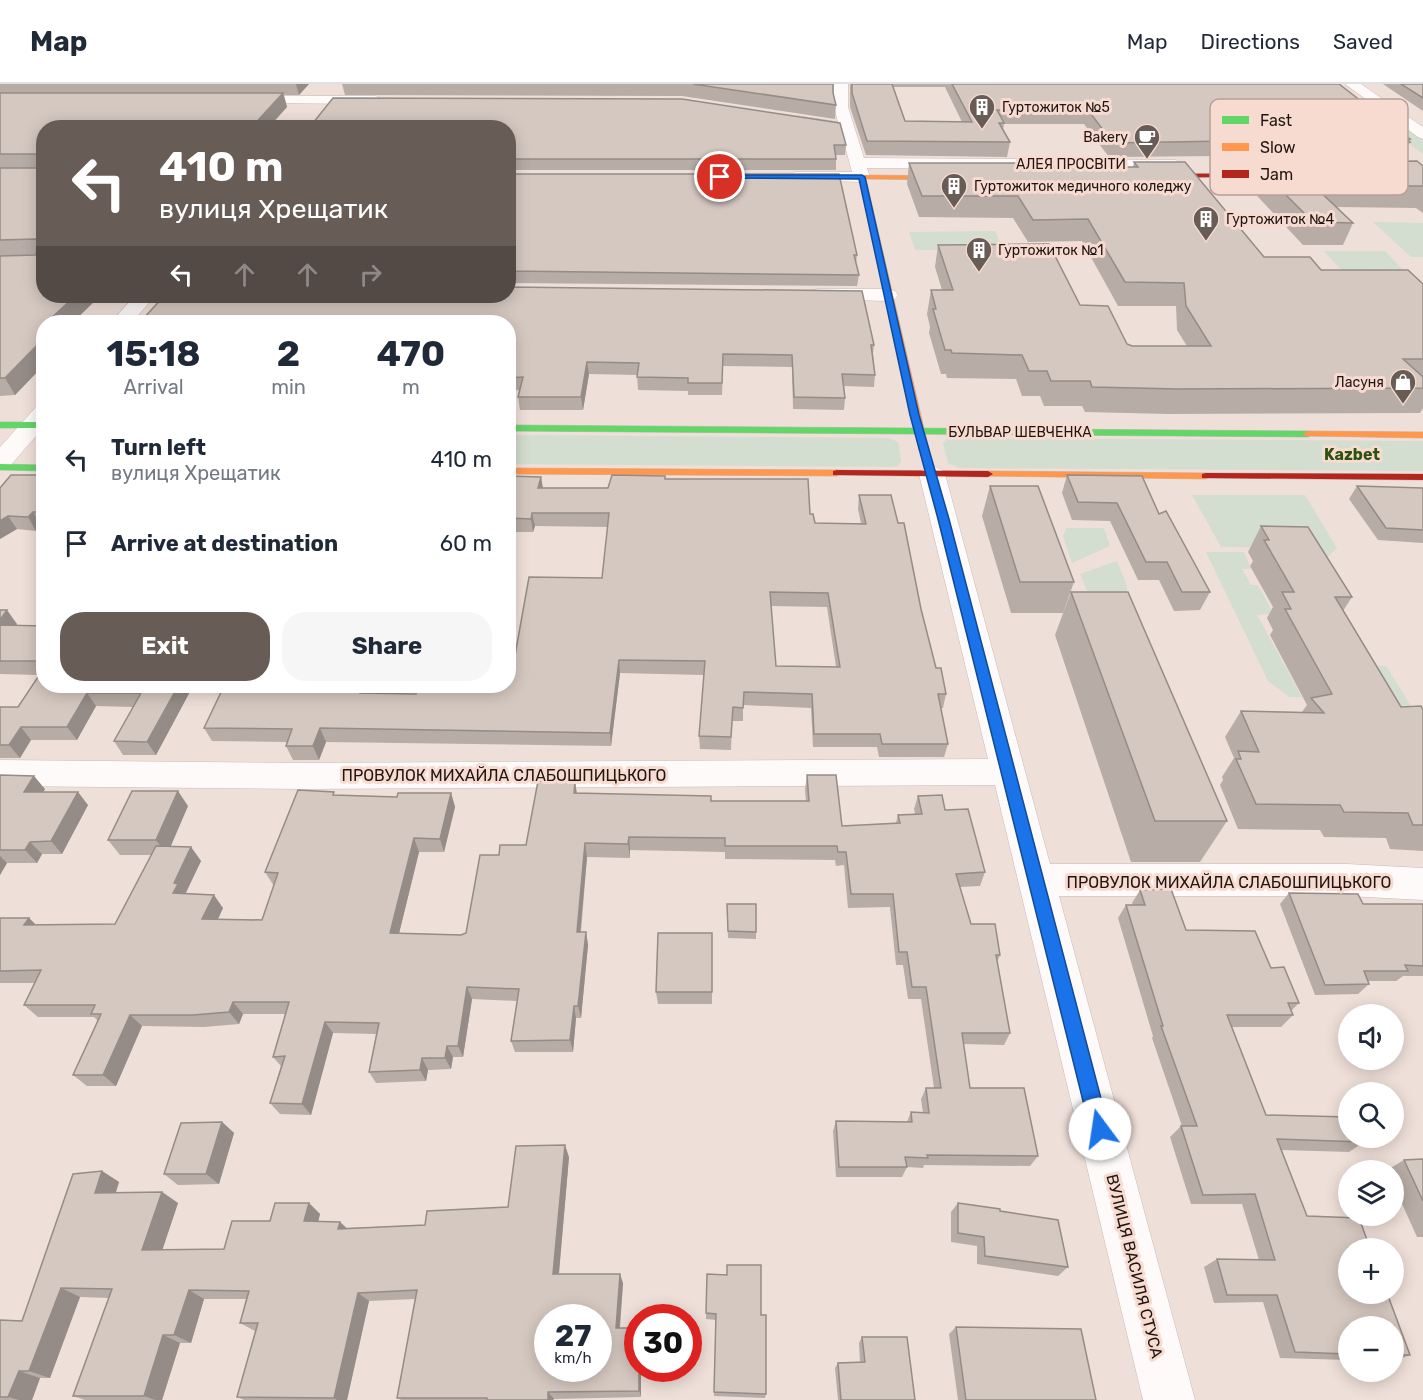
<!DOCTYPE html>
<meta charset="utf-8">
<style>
:root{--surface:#fff;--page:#f6f6f7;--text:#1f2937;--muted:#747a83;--line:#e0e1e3;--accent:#685c57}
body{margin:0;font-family:Rubik,sans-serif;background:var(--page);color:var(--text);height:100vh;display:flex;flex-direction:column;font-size:22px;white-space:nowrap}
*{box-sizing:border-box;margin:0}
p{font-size:20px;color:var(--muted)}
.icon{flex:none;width:33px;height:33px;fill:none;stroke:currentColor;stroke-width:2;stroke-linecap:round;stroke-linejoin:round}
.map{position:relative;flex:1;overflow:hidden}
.side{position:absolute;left:36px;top:231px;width:480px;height:378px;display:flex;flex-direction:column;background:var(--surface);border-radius:24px;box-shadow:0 3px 15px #0003}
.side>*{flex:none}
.banner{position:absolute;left:36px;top:36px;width:480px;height:183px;border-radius:24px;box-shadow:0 3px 15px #0003;background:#685c57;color:#fff;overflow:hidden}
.controls{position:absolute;left:1338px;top:920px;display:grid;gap:12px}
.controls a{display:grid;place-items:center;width:66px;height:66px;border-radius:50%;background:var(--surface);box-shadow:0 3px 15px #0003;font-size:30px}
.speed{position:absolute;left:534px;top:1220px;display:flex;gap:12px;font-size:30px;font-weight:700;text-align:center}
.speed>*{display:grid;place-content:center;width:78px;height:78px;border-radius:50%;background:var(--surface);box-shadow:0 3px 15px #0003;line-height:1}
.speed small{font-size:15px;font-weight:400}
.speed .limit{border:9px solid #d22;background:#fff;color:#111}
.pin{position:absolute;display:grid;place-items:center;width:51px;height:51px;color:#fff;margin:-26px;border:3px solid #fff;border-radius:50%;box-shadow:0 2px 6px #0007}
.me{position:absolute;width:66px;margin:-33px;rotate:346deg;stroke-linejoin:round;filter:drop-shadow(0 0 4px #0008)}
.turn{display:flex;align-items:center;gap:21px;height:126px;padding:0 24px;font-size:27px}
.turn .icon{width:78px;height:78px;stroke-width:2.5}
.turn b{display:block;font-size:42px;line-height:51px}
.lanes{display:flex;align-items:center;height:57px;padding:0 24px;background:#0003;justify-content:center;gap:30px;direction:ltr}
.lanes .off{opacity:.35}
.eta{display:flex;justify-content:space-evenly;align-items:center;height:102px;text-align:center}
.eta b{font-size:36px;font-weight:700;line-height:42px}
.cta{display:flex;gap:12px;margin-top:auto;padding:12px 24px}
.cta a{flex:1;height:69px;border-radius:24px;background:var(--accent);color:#fff;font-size:24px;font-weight:700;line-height:69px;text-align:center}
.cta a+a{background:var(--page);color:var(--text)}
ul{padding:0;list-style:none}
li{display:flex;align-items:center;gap:18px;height:84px;padding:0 24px}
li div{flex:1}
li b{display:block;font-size:22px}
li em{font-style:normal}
header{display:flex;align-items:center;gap:36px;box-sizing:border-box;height:84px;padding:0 30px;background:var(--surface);border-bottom:2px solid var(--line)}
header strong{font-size:28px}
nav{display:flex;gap:33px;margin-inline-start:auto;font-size:21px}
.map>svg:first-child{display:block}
</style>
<header>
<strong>Map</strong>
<nav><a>Map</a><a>Directions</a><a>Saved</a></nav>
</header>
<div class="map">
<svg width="1423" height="1316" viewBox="0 0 1423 1316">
<rect width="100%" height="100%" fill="#efdfd9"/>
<path fill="#d3ddd0" d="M1358 21 1377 23 1423 56V70Z
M1373 138 1423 139V173H1411Z
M995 147 1004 166H915L909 148Z
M1324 167H1385L1403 186 1369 185 1378 196H1350Z
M509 351 889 354 898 358 901 376 899 382 892 383 509 380Z
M956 354 1423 357V387L959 384 948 379 943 359 947 355Z
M1192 411H1305L1337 464 1325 476 1298 464 1221 463Z
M1066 444H1104L1110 462 1072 479 1063 452Z
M1206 468H1244L1251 485H1242L1251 501H1258L1274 530 1257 531 1302 613H1289L1268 597Z
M1117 477 1127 502V513L1095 527 1080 490Z
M1354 581 1386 582 1411 622 1377 625Z"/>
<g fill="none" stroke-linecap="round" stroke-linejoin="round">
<g stroke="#c7bcb7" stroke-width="1">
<path id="street" d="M834 0H848V23L864 74 1176 76 1184 81 1176 86 867 84 870 93 862 98 789 96 787 93 795 88H852L841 47 798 40 791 36 798 32 838 38 834 23Z
M1345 0H1361L1423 43V55L1418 53Z
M242 12H376L383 16 376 20 237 19 235 16Z
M818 205H888L895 207 898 211 895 215 888 217 811 215 808 211 811 207Z
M135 212H155L132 238H111Z
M44 321V343L9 383 0 385V363L36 323Z
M932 382 941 385 945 390 1050 780H1347L1423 784V816L1347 812H1059L1195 1316H1143L995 701 303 705 0 702V676L303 679 988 675 919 390 923 385Z"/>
</g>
<g stroke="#c7bcb7" stroke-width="1">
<path id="fast" d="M0 338H44V344H0Z
M508 341 1308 347 1313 350 1308 353 508 347Z
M0 380 44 381V387L0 386Z"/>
</g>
<g stroke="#c7bcb7" stroke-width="1">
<path id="slow" d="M862 91 953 92 956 94 953 96 866 95 929 366 924 369 919 366 859 93Z
M1308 347 1423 348V354L1305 352 1303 350Z
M508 384 837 386 842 389 837 392 508 390Z
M988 387 1206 389 1211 392 1206 395 984 392 983 390Z"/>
</g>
<g stroke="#c7bcb7" stroke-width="1">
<path id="jam" d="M1292 89 1294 92 1152 94 1149 92 1152 90Z
M837 386 988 387 993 390 988 393 833 391V387Z
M1206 389 1423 390V396L1202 394V390Z"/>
</g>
<use href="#street" fill="#fdfaf9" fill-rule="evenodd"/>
<use href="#fast" fill="#63d668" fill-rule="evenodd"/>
<use href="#slow" fill="#ff974d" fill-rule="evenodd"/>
<use href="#jam" fill="#b3261e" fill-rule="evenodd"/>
</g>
<path fill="#b7aca6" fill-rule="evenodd" d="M0 0H309L299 11H284L287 23 268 44H44V212H100L73 238H44V281L15 311 0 312Z
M342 0H833V9L836 21 835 35 682 12 345 11Z
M850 0H1339L1410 55 1409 57 1410 58 1403 72H1394L1392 77 1423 82V129L1416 124 1337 123 1353 139 1343 161H1303L1245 99 1250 85H1232L1220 72 1109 73 1084 40H1004L1003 46 1010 58 1007 73 866 71 850 23ZM893 3H945L962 38 905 37Z
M1383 0H1423V27Z
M508 44 846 61 845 71H836V86H508Z
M1134 78 1264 173 1321 186 1423 200V324L1420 329 1169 330 1085 328 1082 322H1044L1040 312H1022L1016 295 947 294 946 290H941L929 249 930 243 927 230 931 206H942L935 183 938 161 1080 221 1127 260 1132 262H1187L1177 246 1176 222H1118L1082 157 1028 158 1013 134 919 133 907 100 909 79 1029 83H1133Z
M508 90 857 171 856 180 859 191 857 202 508 199Z
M164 212 874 261 873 269 875 291 874 303 844 302 845 314 844 326 793 325 792 283 723 282 722 311H688V307L638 306 637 291 589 290 583 326H520L518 313 520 306 508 307V238H143L142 236Z
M44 391V441H41L36 447 17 445 0 455V404Z
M1067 391 1159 430 1210 508 1200 526 1174 527 1159 496H1138L1110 437 1072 436 1062 409Z
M508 392 541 393 543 404H608L666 395 810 430 815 439H861L858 425 859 411 921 525 936 584 946 610 943 624H941L948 660 944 673H879L877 663H813L811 624 743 621V637H732L731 666 700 665 699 652 704 591 620 589 611 662 326 658 319 676H293L286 662 287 658 212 657 204 644 369 609 416 610 511 594 602 494 608 443 535 442 533 448H508ZM771 522 827 523 836 583 776 582Z
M990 402 1074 498 1063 529H1011L982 432Z
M1357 402 1423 404V459L1378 456 1349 415Z
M1261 442 1352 513 1343 527 1401 623 1423 626V767L1390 765 1386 754 1324 753 1320 746 1238 745 1220 701 1223 696 1222 693 1234 674 1225 653 1241 627 1302 628 1307 621 1270 551 1273 546 1267 534 1273 523 1250 482 1253 477 1248 468Z
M1071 508 1227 737 1200 778H1131L1055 551Z
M0 536 17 540 16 542H44V602H193L156 671H123L114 657 133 623 96 622 77 656H31L20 674H0V623H18L39 591 0 590Z
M0 691 45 705 43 708 88 721 62 770H42L37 779H7L0 791Z
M807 691 842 742 896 739 898 731 915 730 914 725 918 712 945 726 985 788 980 802 960 803 971 840 1000 871 997 878 1010 949 1004 961 963 960 970 1004 1038 1072 1030 1082 924 1081 923 1084 907 1083 902 1093H836L833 1047 836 1037 907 1038 911 1028 923 1029 921 1015 926 1004H934L921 915H908L903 881H896L890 823 848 824 844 781 836 782 835 776 725 775V768L630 766V774L587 773 581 848H586L588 861 581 934H576L573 968H515L511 957 517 917 472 915 463 973H453L451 985 428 986 426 997 376 999 369 988 376 950 333 949 311 1031 280 1030 270 1019 281 982 273 973 285 930H243L239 940 204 943 142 942 116 1002H87L73 991 98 937 94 933H38L24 921 35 899H0V834H29L36 841 115 840 152 771H120L108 756 188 722 170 763H191L201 777 186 809 223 824 218 835 262 836 274 802 265 788 336 711 397 713 451 709 455 723 444 768H419L399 849 461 851 466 849 499 771 526 761 575 698 577 709 711 717H806L805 705Z
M1171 805 1186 846 1255 847 1271 884 1284 883 1299 919 1291 927 1293 931 1281 943H1232L1266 1031 1348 1033V1053H1362L1364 1058 1349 1068 1281 1066 1307 1132 1359 1134 1370 1164H1348V1209H1387L1410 1271 1394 1277V1242H1348V1276L1280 1274 1263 1218 1214 1219 1204 1183 1217 1175 1259 1176 1242 1120H1191L1170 1053 1181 1042H1182L1152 954 1153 952 1118 834 1126 821H1133L1132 819 1140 806Z
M1289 809 1363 820H1423V892H1403L1396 897H1368L1369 900 1358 910 1315 911 1280 820Z
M727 827 756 848V855L728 854Z
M712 849V920H658L656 908Z
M222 1038 234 1049 219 1100 178 1101 164 1090Z
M569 1073 559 1190 623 1199 620 1244 641 1313 554 1315 553 1316H401L397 1314 415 1215 369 1217 347 1316H244L237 1313 255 1247 240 1239 246 1215H204L191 1259H180L162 1316H85L73 1312 109 1214 80 1213 50 1294H40L32 1316H0V1236L22 1237 102 1087 119 1098 116 1108H162L178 1119 162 1166 224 1165 270 1137 309 1119 320 1130 318 1137 347 1144 425 1141 508 1123Z
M1423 1075V1153H1417L1394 1102V1086H1387L1404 1076Z
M958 1119 1000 1127 1068 1183 1058 1192 977 1180V1162L951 1158V1128Z
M707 1190 761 1231 766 1310 765 1314 714 1312 716 1236 706 1235Z
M956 1243 1096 1316H958L949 1250Z
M862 1253 915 1316H838L835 1284 838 1279 860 1278 859 1259Z"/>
<path fill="#958c87" d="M296 0H309L299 11Z
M283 9 287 23 268 44H251Z
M75 212H100L73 238H47Z
M44 254V281L15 311 5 294Z
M587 278 589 290 583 326 581 313Z
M541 393 543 406 538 404Z
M33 428 41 441 36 447 28 433Z
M532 429 535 442 533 448 531 435Z
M8 432 17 445 0 455V437Z
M7 526 17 540 6 555 0 547V536Z
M619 576 620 589 611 662 610 649Z
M178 602H193L156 671 147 658Z
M362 602H372L365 622 360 609Z
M87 609 96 622 77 656 67 643Z
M21 643 31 656 20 674 9 661Z
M320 644 326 658 319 676 313 662Z
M34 692 45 705 36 721 24 708Z
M575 698 577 712 574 709Z
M178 707 188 722 167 771 156 756Z
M78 708 88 721 62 770 51 757Z
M451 709 455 723 444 768 440 755Z
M629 753 630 766V774L628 760Z
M414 754 419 768 396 862 390 849Z
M30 758 42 770 37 779 25 766Z
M585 759 587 773 579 861 577 848Z
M191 763 201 777 185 810 173 809 174 799Z
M0 772 7 779 0 791Z
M214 811 223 824 212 848 202 835Z
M29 834 42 847 24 841Z
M586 848 588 861 581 934 578 922Z
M467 903 472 915 463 973 458 962Z
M233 918 243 930 239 940 229 928Z
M574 922 576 934 573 968 570 956Z
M130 931 142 942 116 1002 103 991Z
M325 938 333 949 311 1031 302 1020Z
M447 962 453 973 451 985 445 974Z
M422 974 428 986 426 997 420 986Z
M222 1038 234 1049 219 1100 206 1090Z
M565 1061 569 1073 558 1199 553 1190Z
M102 1087 119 1098 112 1120 95 1109Z
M162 1108 178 1119 159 1176 142 1166Z
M309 1119 320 1130 316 1147 304 1137Z
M340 1138 351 1148 338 1145Z
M620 1190 623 1199 619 1252 616 1244Z
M61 1204 80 1213 50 1294 29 1287Z
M189 1206 204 1215 191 1259 174 1251Z
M358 1209 369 1217 347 1316H337L334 1314Z
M163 1251 180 1259 162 1316H155L144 1312Z
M639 1284H641V1313L639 1307Z
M19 1287 40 1294 32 1316H19L8 1313Z
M548 1308 554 1315 553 1316H548Z"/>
<path fill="#d5c8c1" stroke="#958c87" stroke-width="1.5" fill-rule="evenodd" d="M693 0H833V9L836 21Z
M852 0H892L905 37 972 38 952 0H1339L1410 55H1407L1410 58H1382L1396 69 1238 70 1225 57 1113 59 1088 26H997L1004 39H999L1010 58 867 57 852 9Z
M1401 0H1423V14Z
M0 9H283L251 44H44V212H75L47 238H44V254L5 294H0V172L36 171 38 157 36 155 0 156V84H37L39 82V72L37 70H0Z
M333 14 682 15 840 39 846 61H834L836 75H508V44H309Z
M1417 77 1423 82V102H1314L1353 139 1313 138 1253 78Z
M1134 78H1185L1264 173H1310L1321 186H1408L1423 200V275H1403L1423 293V304L1179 305 1092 303 1090 297H1051L1047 287H1029L1022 271 952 269 951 266H945L933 225H936L931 206H953L938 161 1049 160 1080 221 1108 222 1127 260 1132 262H1211L1186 222 1184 199 1125 198 1088 135 1033 136 1018 112H922L909 79H1027L1029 83H1138Z
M508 90H839L857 171H854L859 191 508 187Z
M508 203 862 207 874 261H871L875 291 842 290 845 314 794 313 792 271 723 270 722 299H688V294L637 293 639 279 587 278 581 313H518L523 293 508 294V238H482L483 235 426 233 423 238H146L148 236H142L164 212H508Z
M11 391H44V428H33L28 433 8 432 0 437V404Z
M612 391 665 392V395H808L810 430H813L815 439 866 440 859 411H891L898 439H904L921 525 936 584H941L946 610H938L948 660H882L880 650H814L812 610 744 608 743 624 733 623 731 653 699 652 705 577 619 576 610 649 320 644 313 662H286L292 645 204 644 224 602H362L360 609 416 610 418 602H508V595L511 594 529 493 602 494 609 429H532L531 435 508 434V392L541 393 538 404H608ZM770 508 828 509 840 583 776 582Z
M1067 391 1142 392 1159 430 1166 427 1210 508H1182L1167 478H1146L1117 419 1078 418Z
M990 402H1038L1074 498H1020Z
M1357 402 1423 404V446L1386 444Z
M1261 442 1308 443 1352 513H1335L1401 623 1421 622 1423 626V741H1413L1408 729 1344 728 1340 721 1256 720 1236 675H1241L1238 667 1259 668 1241 627 1324 629 1311 614 1332 610 1285 525H1291L1282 508H1294L1264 456H1269Z
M1071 508H1128L1227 737H1155Z
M0 526H7L0 536Z
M0 541 44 542V577H0Z
M44 584V602H178L147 658 114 657 141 609H87L67 643H21L9 661H0V623H18Z
M0 691 34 692 24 708H78L51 757 30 758 25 766H0Z
M807 691H836L842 742 900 739 898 731 922 730 918 712 942 711 945 726 968 725 985 788 956 790 971 840H995L1000 871H996L1010 949H962L970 1004H1024L1038 1072 927 1071 928 1074 905 1073 907 1083H839L836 1037 912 1038 911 1028 929 1029 926 1004H941L926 903H912L907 868H899L893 810H851L846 768H838L837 762H725V754L629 753 628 760 585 759 577 848H586L578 922H574L570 956 511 957 519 905 467 903 458 962H447L445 974H422L420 986 369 988 379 939 325 938 302 1020 270 1019 285 972 273 973 289 918H233L229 928 193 931H130L103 991H73L101 930H91L95 921H24L41 886 0 887V834H29L24 841 115 840 156 762 191 763 174 799 178 800 173 809 214 811 202 835 262 836 278 789 265 788 298 706 334 708 333 711 397 713 398 709H451L440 755 414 754 390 849 461 851 466 849 480 771H499L500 761H526L538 697 575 698 574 709 711 712V717H809Z
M132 707H178L156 756H108Z
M1171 805 1186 846 1255 847 1271 884 1284 883 1299 919H1288L1293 931H1227L1266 1031 1348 1033V1053H1362L1364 1058 1277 1055 1307 1132 1359 1134 1370 1164H1348V1209H1387L1410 1271H1394V1242H1348V1270L1295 1268 1277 1211H1227L1217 1175 1275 1176 1255 1110 1203 1111 1181 1042H1197L1161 942H1163L1126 821H1145L1140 806Z
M1289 809 1358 810 1363 820H1423V882L1405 881 1408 887H1364L1369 900 1325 901Z
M727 820H756V848L728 847Z
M658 849H712V908H656Z
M222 1038 206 1090H164L181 1039Z
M565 1061 553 1190H620L616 1244H638V1284H639V1307L548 1308V1316H487V1314H397L417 1206 358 1209 334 1314 237 1313 258 1239H240L249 1207 189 1206 174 1251H163L144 1312H73L112 1205 61 1204 29 1287H19L8 1313H0V1236L22 1237 73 1090 102 1087 95 1109 162 1108 142 1166 224 1165 232 1137H270L275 1119H309L304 1137 340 1138 338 1145 425 1141 427 1127 508 1123 516 1062ZM548 1233H598V1284H548Z
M1423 1075V1117L1404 1076Z
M958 1119 1000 1125V1127L1058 1136 1068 1183 985 1172 984 1153 958 1149Z
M727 1181H761V1231H766V1310L714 1308 716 1230 706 1229 707 1190 727 1191Z
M956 1243 1081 1245 1096 1316H966Z
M862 1253H907L915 1316H841L838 1279 865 1278Z"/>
<path fill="#1a73e8" stroke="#114b97" stroke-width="1.5" d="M720 91H862L865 93 919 331 949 435 1109 1045 1106 1051 1100 1054 1093 1051 1090 1045 938 435 910 331 859 95 718 94Z"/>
<defs>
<g id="building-pin" transform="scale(1.35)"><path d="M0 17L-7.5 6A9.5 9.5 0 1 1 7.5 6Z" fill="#685c57" stroke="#f8dbd0"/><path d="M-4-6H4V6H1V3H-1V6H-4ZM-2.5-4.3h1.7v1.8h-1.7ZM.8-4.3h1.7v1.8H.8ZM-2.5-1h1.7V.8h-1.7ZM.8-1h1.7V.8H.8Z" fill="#fff"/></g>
<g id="cafe-pin" transform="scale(1.35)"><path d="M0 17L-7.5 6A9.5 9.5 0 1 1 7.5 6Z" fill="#685c57" stroke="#f8dbd0"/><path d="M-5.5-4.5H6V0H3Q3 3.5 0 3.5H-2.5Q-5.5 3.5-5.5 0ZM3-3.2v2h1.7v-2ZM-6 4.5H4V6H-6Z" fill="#fff"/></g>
<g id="shop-pin" transform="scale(1.35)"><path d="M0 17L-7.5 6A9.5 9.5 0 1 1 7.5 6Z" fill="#685c57" stroke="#f8dbd0"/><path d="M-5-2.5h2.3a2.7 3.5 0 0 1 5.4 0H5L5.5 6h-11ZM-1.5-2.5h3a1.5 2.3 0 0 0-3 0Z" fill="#fff"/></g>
</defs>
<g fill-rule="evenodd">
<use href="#building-pin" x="982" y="23"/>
<use href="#cafe-pin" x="1147" y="53"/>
<use href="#building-pin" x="954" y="102"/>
<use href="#building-pin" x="1206" y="135"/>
<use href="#building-pin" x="979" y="166"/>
<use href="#shop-pin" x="1403" y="298"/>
</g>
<g text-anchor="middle" stroke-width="6" stroke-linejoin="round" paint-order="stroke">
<g font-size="14" fill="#1f1511" stroke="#f8dbd0" text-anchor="start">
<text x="1002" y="28">Гуртожиток №5</text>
<text x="1128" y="58" text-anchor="end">Bakery</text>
<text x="974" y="107">Гуртожиток медичного коледжу</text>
<text x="1226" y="140">Гуртожиток №4</text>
<text x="998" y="171">Гуртожиток №1</text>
<text x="1384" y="303" text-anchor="end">Ласуня</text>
</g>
<g font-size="14" fill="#1f1511" stroke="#f8dbd0">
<text x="1071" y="85">АЛЕЯ ПРОСВІТИ</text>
<text x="1020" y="353">БУЛЬВАР ШЕВЧЕНКА</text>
</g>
<g font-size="16" font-weight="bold" fill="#2e510f" stroke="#f8dbd0">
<text x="1352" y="376">Kazbet</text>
</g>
<g font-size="16" fill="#1f1511" stroke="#f8dbd0">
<text x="504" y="697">ПРОВУЛОК МИХАЙЛА СЛАБОШПИЦЬКОГО</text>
<text x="1229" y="804">ПРОВУЛОК МИХАЙЛА СЛАБОШПИЦЬКОГО</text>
<text transform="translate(1135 1182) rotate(76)" y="6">ВУЛИЦЯ ВАСИЛЯ СТУСА</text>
</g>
</g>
<rect x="1210" y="15" width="198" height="96" rx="9" fill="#f8dbd0" stroke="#b7a097" stroke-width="1.5"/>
<rect x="1222" y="32" width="27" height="8" fill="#63d668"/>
<rect x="1222" y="59" width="27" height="8" fill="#ff974d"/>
<rect x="1222" y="86" width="27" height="8" fill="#b3261e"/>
<g font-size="16" fill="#1f1511">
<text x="1260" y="42">Fast</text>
<text x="1260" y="69">Slow</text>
<text x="1260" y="96">Jam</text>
</g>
</svg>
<div class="controls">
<a><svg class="icon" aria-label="sound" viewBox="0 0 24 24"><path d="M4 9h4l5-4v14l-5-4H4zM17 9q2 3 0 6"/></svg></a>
<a><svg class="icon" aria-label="search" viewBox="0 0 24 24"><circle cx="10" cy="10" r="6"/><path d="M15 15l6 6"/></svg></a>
<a><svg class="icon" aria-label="layers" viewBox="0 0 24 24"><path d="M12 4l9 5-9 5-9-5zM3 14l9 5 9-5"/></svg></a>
<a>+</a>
<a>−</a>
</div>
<div class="speed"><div>27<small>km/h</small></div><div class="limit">30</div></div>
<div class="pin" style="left:720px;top:93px;background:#d93025"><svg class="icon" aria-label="arrive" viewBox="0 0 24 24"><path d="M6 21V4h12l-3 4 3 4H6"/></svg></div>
<svg class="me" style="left:1100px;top:1045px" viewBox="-20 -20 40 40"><circle r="19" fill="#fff"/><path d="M0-13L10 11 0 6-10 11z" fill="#1a73e8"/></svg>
<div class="banner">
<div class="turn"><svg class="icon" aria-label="left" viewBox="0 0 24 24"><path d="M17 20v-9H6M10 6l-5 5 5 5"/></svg><div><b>410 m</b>вулиця Хрещатик</div></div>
<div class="lanes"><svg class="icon" aria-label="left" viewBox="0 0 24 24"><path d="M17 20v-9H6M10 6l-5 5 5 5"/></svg><svg class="icon off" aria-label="ahead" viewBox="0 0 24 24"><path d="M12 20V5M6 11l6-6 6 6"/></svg><svg class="icon off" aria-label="ahead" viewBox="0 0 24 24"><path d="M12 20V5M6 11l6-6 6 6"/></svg><svg class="icon off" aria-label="right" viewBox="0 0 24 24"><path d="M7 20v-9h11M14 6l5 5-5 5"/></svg></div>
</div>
<section class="side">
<div class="eta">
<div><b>15:18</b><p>Arrival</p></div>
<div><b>2</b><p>min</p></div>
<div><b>470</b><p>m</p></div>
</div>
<ul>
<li><svg class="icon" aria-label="left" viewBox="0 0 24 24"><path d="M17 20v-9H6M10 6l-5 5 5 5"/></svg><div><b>Turn left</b><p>вулиця Хрещатик</p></div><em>410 m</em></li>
<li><svg class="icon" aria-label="arrive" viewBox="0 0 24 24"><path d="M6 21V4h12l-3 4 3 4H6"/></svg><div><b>Arrive at destination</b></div><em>60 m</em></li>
</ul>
<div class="cta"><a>Exit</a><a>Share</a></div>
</section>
</div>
